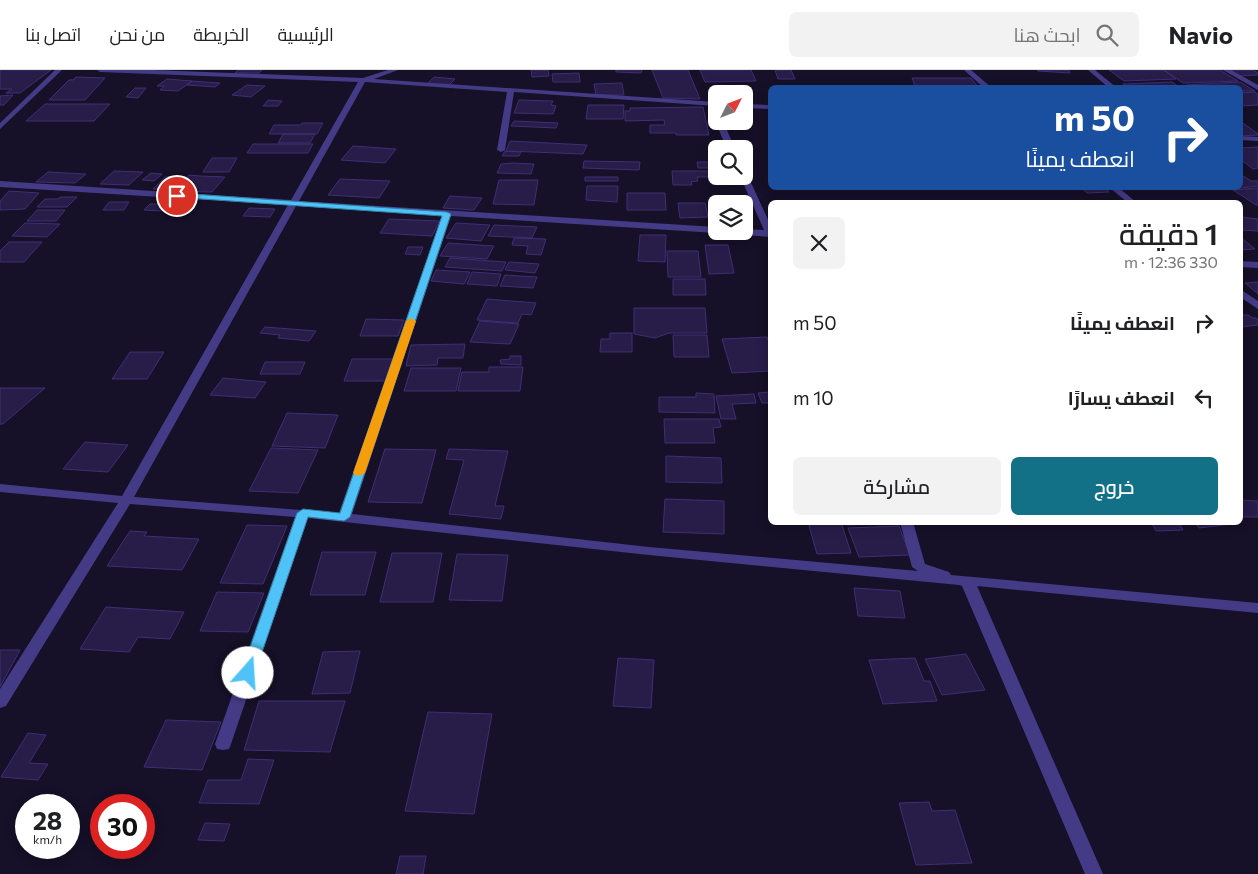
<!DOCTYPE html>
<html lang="ar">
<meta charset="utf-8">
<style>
:root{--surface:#fff;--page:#f2f2f2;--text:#202124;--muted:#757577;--line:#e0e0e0;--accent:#137187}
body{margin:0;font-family:Commissioner,Cairo,sans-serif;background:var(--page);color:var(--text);direction:rtl;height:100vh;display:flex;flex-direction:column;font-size:19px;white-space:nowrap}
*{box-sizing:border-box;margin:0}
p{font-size:16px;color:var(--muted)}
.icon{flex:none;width:28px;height:28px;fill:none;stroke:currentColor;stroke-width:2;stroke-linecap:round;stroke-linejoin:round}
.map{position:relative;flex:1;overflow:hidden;direction:ltr}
.drawer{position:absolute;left:768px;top:130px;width:475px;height:325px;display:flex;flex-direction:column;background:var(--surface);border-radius:8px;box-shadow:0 2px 12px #0003;direction:rtl}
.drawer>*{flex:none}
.guide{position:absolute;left:768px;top:15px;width:475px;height:105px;border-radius:8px;box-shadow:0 2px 12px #0003;direction:rtl;background:#1a4fa0;color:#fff;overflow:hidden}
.needle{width:32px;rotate:48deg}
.tools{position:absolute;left:708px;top:15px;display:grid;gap:10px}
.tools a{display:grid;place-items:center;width:45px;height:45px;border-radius:8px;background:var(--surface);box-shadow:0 2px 12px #0003;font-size:25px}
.speed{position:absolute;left:15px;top:724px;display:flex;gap:10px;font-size:25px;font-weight:700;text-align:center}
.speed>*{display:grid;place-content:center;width:65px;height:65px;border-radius:50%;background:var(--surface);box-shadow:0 2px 12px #0003;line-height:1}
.speed small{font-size:12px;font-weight:400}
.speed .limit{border:8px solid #d22;background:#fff;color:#111}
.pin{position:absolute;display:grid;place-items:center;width:42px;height:42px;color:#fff;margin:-21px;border:2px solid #fff;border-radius:50%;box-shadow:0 1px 5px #0007}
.me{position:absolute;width:55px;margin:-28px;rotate:19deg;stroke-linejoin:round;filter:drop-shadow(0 0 4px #0008)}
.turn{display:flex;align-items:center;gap:18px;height:105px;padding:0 25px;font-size:22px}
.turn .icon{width:65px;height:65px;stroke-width:2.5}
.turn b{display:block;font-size:35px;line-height:42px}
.round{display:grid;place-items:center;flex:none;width:52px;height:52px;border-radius:8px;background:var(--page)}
.summary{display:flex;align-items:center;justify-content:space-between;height:85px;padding:0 25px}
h1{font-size:30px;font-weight:600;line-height:38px}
.cta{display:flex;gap:10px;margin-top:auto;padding:10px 25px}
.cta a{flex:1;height:58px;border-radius:8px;background:var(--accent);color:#fff;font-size:20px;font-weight:600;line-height:58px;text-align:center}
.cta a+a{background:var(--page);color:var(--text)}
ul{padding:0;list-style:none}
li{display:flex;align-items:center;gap:15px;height:75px;padding:0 25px}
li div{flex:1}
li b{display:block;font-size:19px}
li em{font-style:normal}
header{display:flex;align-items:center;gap:30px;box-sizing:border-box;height:70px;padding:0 25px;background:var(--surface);border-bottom:1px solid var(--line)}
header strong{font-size:24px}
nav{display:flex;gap:28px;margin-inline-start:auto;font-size:18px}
.search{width:350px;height:45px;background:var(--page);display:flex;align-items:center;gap:12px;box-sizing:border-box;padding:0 18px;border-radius:8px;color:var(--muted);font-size:19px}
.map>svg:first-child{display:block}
</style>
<header>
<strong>Navio</strong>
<div class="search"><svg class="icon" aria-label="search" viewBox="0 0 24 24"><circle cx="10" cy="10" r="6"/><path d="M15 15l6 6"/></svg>ابحث هنا</div>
<nav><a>الرئيسية</a><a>الخريطة</a><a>من نحن</a><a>اتصل بنا</a></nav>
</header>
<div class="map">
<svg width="1258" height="804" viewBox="0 0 1258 804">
<rect width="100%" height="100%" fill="#161028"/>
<path fill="#281c49" stroke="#412e75" d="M0 0H51L20 23H6L12 19H0Z
M238 0H262L259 3H235Z
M531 0H548L549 6 532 7Z
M616 0H642L641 3 616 2Z
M652 0H688L700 29 663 28Z
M700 0H751L756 11 705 12Z
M775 0H791L795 9H778Z
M1037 0H1069L1070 3 1038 1Z
M1109 0H1159L1165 1 1176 9 1124 11Z
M1164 0H1220L1238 11 1183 13Z
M1230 0H1253L1258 3V5L1239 6Z
M579 3 580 12H553L552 4Z
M76 7 105 8 85 30H49L69 10H73Z
M434 7 445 8 455 9 449 15 427 14Z
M912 8H971L978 17 915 16Z
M167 9 192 11 178 21 160 20 164 16H157Z
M192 11 220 13 215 17 187 15Z
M1172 12 1180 18H1128L1123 14Z
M1240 12 1255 21H1240V18H1190L1186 15Z
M622 13 624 25H596L594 14Z
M247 15 265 16 251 27 232 25Z
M135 18H146L138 28 126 27Z
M1254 22 1258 24V35L1240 36V23Z
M13 25 4 35H0V26Z
M268 30 282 31 278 36H263Z
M519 30 553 31 551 35 556 36 553 44 514 43Z
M45 34H110L94 51H26Z
M588 35H624L623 49H586Z
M703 37 709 65H676V63H650V55H665L664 50 625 51V41H630V38Z
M514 51 558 53 556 58 511 56Z
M1240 51 1258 64V65L1240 66Z
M302 53H323L317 64H269L274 55H301Z
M283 64H315L310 73H278Z
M510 71 587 75 583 84 506 81Z
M253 74H313L308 83H247Z
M353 76 396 79 385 93 341 90Z
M1258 77V98L1253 99 1240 89V78Z
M505 81 521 82 519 86H502Z
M212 88H237L229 102H203Z
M584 91 640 92 639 100 583 98Z
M697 92H716V98H698Z
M512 93 534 94 531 104 497 103 501 94Z
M114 101 143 102 129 115 100 114Z
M672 101H716V106L719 107H697L698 111 691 112 692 115H673Z
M48 102 86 104 75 113 36 112Z
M151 103 162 104 154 111 142 110Z
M1240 104 1251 111H1258V116L1231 119 1229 118H1240Z
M189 105 199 106 225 107 212 122 175 121Z
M165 107H176L164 119H153Z
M585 107H618V111H585Z
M340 109 390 111 379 128 328 125Z
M499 110H538L534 135 493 134Z
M587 116H618L617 132 586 130Z
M1082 118H1104L1109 122 1087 123Z
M1258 118V135H1256L1233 120Z
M9 121 39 123 25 139 0 140V131Z
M627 123H665L666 140H627Z
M450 126 482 128 474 140 443 138Z
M60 127H77L67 137H37L45 129H58Z
M109 132H129L124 140H103Z
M678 133H705L708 147 680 148Z
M150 134H165L166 135 161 141 144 140Z
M249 138 275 139 270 147 243 146Z
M37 140H65L56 151H27Z
M1240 147 1258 149V161L1240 160Z
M389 149 440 151 432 166 380 163Z
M25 153 60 154 47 167 12 166Z
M456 153 490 155 481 171 446 168Z
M494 155 537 157 532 168 488 166Z
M640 165H666L665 192 638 191Z
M1240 167 1255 179 1240 180Z
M514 168 546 169 541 185 526 184 528 176 512 175Z
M9 172H42L24 192H0V181Z
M448 173 494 176 487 189 440 186Z
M705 175H728L734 203 709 204Z
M408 177H423L420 185 405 184Z
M667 181H698L701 207H668Z
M450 188 506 192 502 201 445 197Z
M509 192 539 194 535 203 505 200Z
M436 200 470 202 464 214 431 211Z
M472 202 501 204 497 216 467 214Z
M505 205 537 207 533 218 500 216Z
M673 209H705L706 225H673Z
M1258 212V224L1245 213Z
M487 229 536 233 531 245 522 244 518 253 477 250Z
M634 238H705L707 263H669L655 268 634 264Z
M1240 245H1248L1253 248H1256L1258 250V255L1240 257Z
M366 249 404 250 398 266H360Z
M480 251 519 254 510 274 470 272Z
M265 257 316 261 309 271 278 268 280 265 260 263Z
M610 263H632V282H600L601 269H610Z
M673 265H707L709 287H674Z
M767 267 770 274V301L732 303 722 269Z
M465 274 463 288H438L437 295 406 296 411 275Z
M130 282H164L147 309H112Z
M510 286H521V295L501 294 500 290 510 289Z
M352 289H394L387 311H344Z
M265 292H305L300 304H260Z
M489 297H523L520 321H458L462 302H489Z
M411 298H461L456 321H404Z
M223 308 266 312 255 328 210 325Z
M0 318H45L3 354H0Z
M770 322V333H762L758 323Z
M696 323 714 324 715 343 659 342V327H696Z
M754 324 756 333 732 334 736 349H721L716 326Z
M287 343 338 345 325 378 272 376Z
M664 349H719L721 357 713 358 715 373H665Z
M85 372 128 375 108 402 63 399Z
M271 378 318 380 298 423 249 421Z
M385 379 436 380 422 433 368 432Z
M449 379 508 381 495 436H504L501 449 449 444 464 390 446 389Z
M666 386 721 388 722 413 666 412Z
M665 429 724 431V464L663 462Z
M1240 430 1258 431V447H1240Z
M808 452H841L851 483 817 484Z
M846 452H898L899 453 847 455Z
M1151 452H1179L1183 460 1156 461Z
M1194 452H1229L1231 454 1199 458Z
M247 455 287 456 263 514 220 513Z
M899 456 910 485 859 487 848 458Z
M130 461 147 462 144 466 199 469 182 500 107 496Z
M322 482H376L365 525H310Z
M392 483H442L433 532H380Z
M457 484 508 485 502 531 449 530Z
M854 518 900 521 905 548 858 546Z
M217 522 264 523 248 562 200 561Z
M106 537 184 542 170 569 138 567 129 582 80 579Z
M0 580H20L0 617Z
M360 581 350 623 312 624 323 582Z
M966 584 985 620 942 625 925 589Z
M618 588 654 590 651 638 613 636Z
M915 588 924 611H930L937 631 883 634 869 590Z
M259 631H345L330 682 244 680Z
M428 642 492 644 474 744 405 741Z
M166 650 221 652 202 700 144 697Z
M28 663 46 665 29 693 48 694 38 710 1 707Z
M248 689 274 690 259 734 199 733 208 710H241Z
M929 732 932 741 955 740 972 793 916 795 899 733Z
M205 753 230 754 224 771 198 770Z
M400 786H426L423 804H396Z"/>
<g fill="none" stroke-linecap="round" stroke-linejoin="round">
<path fill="#443b87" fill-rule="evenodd" d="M55 0H62L0 59V53Z
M97 0H154L363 8 388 0H398L374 9 716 32V36L514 22 505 80 501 82 497 80 507 22 365 12 299 131 716 157V161H720L716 163 451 146 352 444 649 477 918 501 912 497 900 452H913L925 494 949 502 951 505 1258 533V543L977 516 1103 804H1085L962 516 959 515 649 485 308 448 231 674 229 679 223 680 217 679 215 674 295 447 130 434 6 636 0 638V619L118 433 0 422V414L122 426 288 135 0 117V111L291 130 358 12 100 2ZM296 136 442 145 339 443 134 427Z
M964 0H971L992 18H984Z
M1088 0H1095L1117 18H1109Z
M1223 0H1231L1258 15V20Z
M744 34 770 35V39L744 38Z
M716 49V51H723L735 79H727L715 51Z
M1240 66 1258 67V71L1240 70Z
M744 103 748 106 770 154V167L733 164 729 161H744V159L764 160 740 106H744Z
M1110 118H1119L1136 132H1127Z
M1240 191 1258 192V198L1240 197Z
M1240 219 1258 231V239L1240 227Z"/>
</g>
<path fill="#4fc3f7" stroke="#337fa1" d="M177 123 447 142 451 144 350 447 344 451 308 447 255 603 253 607 248 608 243 607 241 603 297 443 303 439 340 443 442 146 174 127V124Z"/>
<path fill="#f59e0b" d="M411 248 416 251 365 403 359 406 355 405 353 403 406 251Z"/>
</svg>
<div class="tools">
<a><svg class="needle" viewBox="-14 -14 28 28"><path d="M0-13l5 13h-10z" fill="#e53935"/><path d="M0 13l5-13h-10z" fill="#757577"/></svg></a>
<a><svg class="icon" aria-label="search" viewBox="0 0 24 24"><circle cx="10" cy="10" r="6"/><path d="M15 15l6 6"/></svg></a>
<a><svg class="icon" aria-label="layers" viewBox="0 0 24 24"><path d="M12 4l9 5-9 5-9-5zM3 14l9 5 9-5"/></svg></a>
</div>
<div class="speed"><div>28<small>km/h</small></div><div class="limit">30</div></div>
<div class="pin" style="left:177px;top:126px;background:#d93025"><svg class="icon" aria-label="arrive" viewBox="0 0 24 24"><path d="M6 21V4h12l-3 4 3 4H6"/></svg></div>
<svg class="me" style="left:248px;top:603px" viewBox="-20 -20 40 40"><circle r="19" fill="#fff"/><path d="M0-13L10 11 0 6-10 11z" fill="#4fc3f7"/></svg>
<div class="guide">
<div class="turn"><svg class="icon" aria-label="right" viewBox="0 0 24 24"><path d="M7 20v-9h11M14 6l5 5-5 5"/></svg><div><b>50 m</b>انعطف يمينًا</div></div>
</div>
<section class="drawer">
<div class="summary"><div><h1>1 دقيقة</h1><p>330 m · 12:36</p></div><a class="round"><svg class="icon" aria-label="close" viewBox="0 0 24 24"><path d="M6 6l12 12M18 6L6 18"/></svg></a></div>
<ul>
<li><svg class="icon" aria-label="right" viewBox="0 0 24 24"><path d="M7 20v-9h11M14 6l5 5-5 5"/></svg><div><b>انعطف يمينًا</b></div><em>50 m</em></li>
<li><svg class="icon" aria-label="left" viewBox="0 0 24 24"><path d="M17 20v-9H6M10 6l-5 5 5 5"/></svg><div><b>انعطف يسارًا</b></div><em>10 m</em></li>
</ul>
<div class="cta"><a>خروج</a><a>مشاركة</a></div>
</section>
</div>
